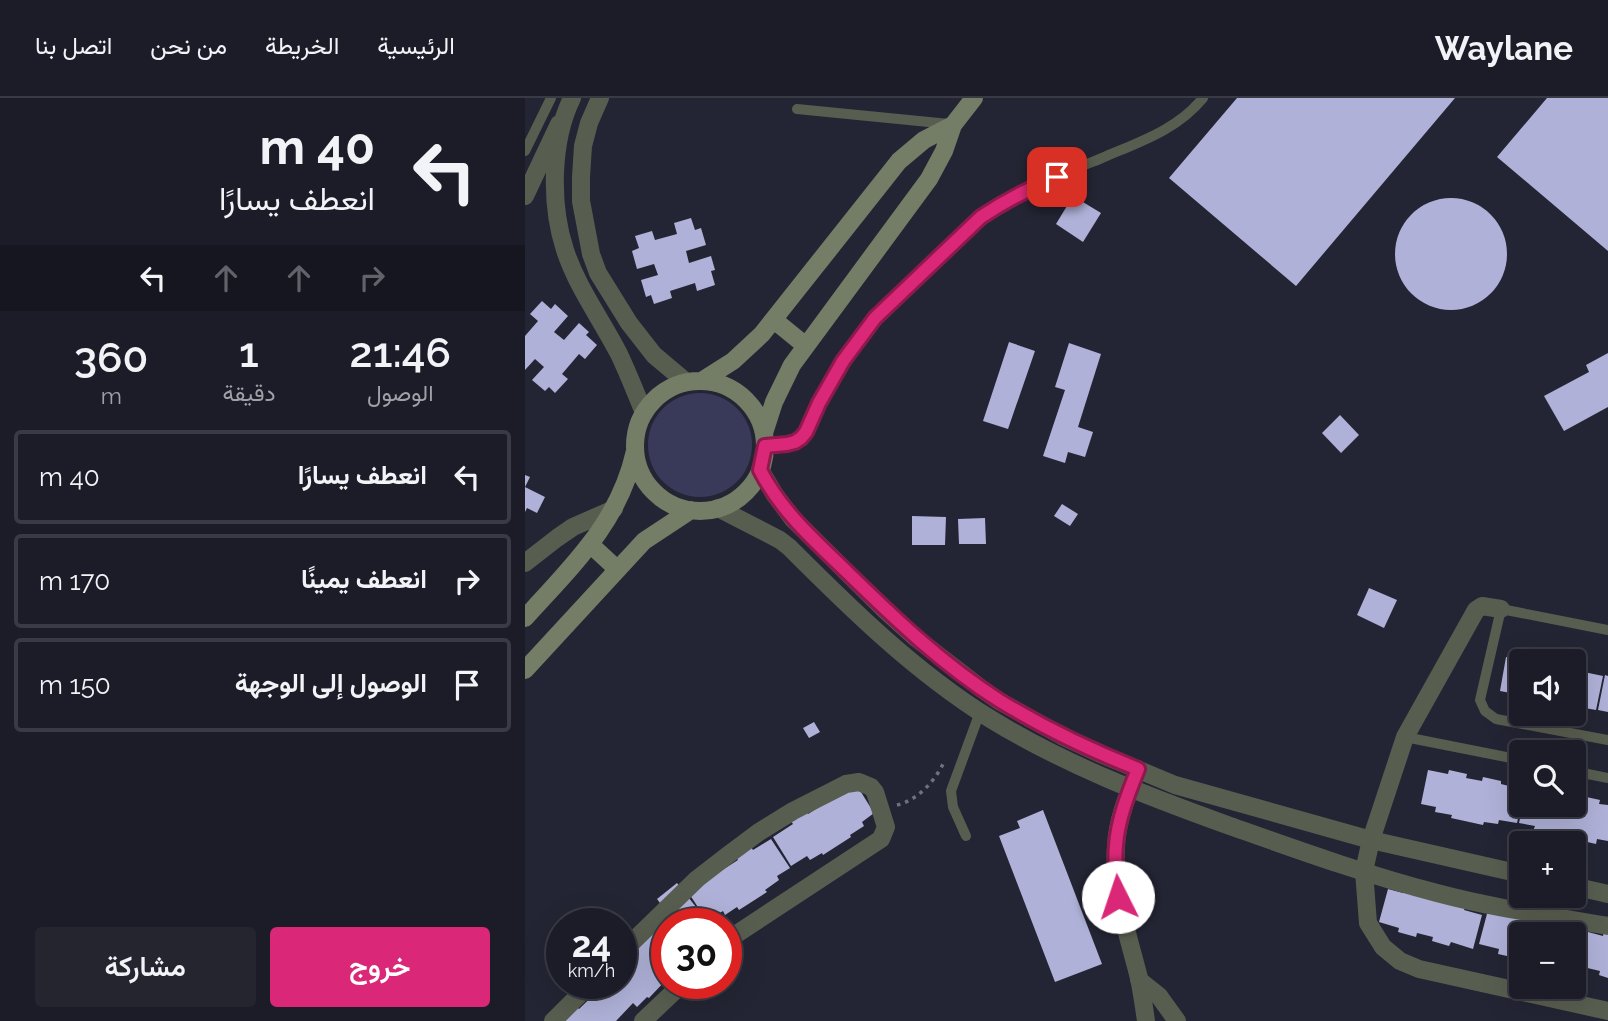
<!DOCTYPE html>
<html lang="ar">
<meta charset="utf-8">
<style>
:root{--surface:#1b1c27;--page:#24252f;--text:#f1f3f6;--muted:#a0a1a7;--line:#393a44;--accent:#db2777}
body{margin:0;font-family:Raleway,Vazirmatn,sans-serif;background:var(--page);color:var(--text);direction:rtl;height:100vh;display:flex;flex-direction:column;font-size:26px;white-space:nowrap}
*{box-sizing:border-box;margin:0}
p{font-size:23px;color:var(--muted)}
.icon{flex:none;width:38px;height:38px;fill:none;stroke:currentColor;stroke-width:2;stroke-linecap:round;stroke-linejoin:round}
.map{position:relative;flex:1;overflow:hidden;direction:ltr}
.panel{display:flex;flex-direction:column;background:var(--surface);width:525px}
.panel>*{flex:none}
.banner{background:#1b1c27;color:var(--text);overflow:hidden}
.tools{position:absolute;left:984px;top:551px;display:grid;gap:14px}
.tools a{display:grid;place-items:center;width:77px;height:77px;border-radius:7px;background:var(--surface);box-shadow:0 7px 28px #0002,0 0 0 2px var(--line);font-size:35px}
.speed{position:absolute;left:21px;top:810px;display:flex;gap:14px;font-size:35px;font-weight:700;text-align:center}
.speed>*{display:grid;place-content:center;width:91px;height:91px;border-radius:50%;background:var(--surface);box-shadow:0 7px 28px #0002,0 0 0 2px var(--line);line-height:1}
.speed small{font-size:18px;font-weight:400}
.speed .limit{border:10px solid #d22;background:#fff;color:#111}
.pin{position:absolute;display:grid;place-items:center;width:60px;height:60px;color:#fff;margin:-30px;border-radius:14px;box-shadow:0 4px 10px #0006}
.me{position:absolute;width:77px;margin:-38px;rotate:356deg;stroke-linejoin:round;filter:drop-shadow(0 0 5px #0008)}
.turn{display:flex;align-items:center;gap:24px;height:147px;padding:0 35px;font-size:32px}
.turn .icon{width:91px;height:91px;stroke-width:2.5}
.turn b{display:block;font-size:49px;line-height:60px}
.lanes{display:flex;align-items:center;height:66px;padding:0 35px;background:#0003;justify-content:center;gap:35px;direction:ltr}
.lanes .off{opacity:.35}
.eta{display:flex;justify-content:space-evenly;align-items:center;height:119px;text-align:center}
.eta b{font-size:42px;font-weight:600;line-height:49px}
.cta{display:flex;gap:14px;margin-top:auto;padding:14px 35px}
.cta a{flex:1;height:80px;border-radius:7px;background:var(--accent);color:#fff;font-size:28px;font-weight:600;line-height:80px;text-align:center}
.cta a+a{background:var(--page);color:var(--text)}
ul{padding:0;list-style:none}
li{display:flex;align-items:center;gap:21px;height:94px;margin:0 14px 10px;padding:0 21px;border:4px solid var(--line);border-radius:7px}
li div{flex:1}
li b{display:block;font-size:26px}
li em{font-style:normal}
header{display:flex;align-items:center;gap:42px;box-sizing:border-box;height:98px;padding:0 35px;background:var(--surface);border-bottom:2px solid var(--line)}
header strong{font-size:33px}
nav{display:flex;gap:38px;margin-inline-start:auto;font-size:24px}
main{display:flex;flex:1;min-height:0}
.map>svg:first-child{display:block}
</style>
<header>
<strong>Waylane</strong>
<nav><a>الرئيسية</a><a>الخريطة</a><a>من نحن</a><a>اتصل بنا</a></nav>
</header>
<main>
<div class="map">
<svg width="1083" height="923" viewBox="0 0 1083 923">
<rect width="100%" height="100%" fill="#242534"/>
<path fill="#393a59" d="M123 347a52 52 0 1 1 104 0a52 52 0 1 1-104 0Z"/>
<path fill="#afb1d8" d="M712 0H930L771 188 644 80Z
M1022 0H1083V153L972 59Z
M548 98 576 115 558 144 531 126Z
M870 156a56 56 0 1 1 112 0a56 56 0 1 1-112 0Z
M166 120 170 132 176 130 181 147 161 153 164 165 186 158 190 172 186 173 190 187 172 193 170 185 145 193 147 200 129 206 126 197 121 199 116 182 133 177 129 166 112 171 107 153 114 150 110 138 127 133 130 142 152 136 149 125Z
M17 203 26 211 30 206 43 218 29 234 39 242 54 225 64 234 61 237 72 247 60 261 54 256 37 276 43 281 30 295 24 289 20 293 7 282 19 269 10 261 0 272V238L13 223 5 216Z
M484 244 510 253 483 331 458 323Z
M544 245 576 256 553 329 568 334 560 359 543 354 540 365 518 358 540 292 530 289Z
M1083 255V309L1039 333 1019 298 1064 274 1061 267Z
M815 317 834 337 816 355 797 335Z
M0 377 5 379 0 389 20 399 12 415 2 410 0 414Z
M537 406 553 416 545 428 529 418Z
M387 418 421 419 420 447H387Z
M460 420 461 446H434L433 421Z
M844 490 872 502 859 530 832 517Z
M997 557 1014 560V557L1039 562V564H996Z
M981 559 996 562V597L975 593Z
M1048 567 1060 570 1059 574 1078 578 1071 612 1048 608Z
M1080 577 1083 578V614L1073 612Z
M289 624 295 634 284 640 278 630Z
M903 672 923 676 924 672 942 676 941 680 957 683 958 679 976 683V686L996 691V706L992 725 974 722 973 726 959 724 958 727 926 720 927 717 910 714 911 709 896 706Z
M331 686 349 715 337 724 339 728 325 737 326 739 298 757 297 755 285 762 282 758 266 768 248 739 268 726 266 723 281 713 283 716Z
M1057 698 1075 702 1074 706 1083 707V743L1072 741 1071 746 1058 743 1057 746 1025 739V736L1008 733 1010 728 994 725 998 707H1048V701L1056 702Z
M518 712 577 866 530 884 474 738 495 730 492 723Z
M246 741 265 770 252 778 254 782 240 792 242 794 214 812 212 809 200 817 198 813 182 823 163 794 213 762 211 759 226 749 228 752Z
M152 785 175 814 160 826H151L132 801Z
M879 790 941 807 939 812 957 817 948 851 926 844 924 848 907 843 908 839 892 835 891 839 873 834 874 830 854 824 863 791 878 795Z
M963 812 1041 829 1040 833 1048 836H996V858L992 857 991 860 973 856 974 851 954 846Z
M138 824 142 827V881L124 900 122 899 112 909 108 905 91 923H41L39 922 51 908 54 911 80 886H96V862L99 865Z
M1079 833 1083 834V880L1074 877 1075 873 1054 868 1063 834 1078 838Z
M1048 836 1058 838 1049 869H1048Z"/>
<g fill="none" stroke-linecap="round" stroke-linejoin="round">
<path stroke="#70717d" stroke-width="3.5" stroke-dasharray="3.5 5" stroke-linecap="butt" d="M372 707C393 702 410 683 419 664"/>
<path stroke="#585e4f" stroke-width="10" d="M272 11 424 26
M0 53 26 0
M240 348C256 347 269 347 281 334 316 243 385 183 456 119 493 93 535 77 577 60 614 44 652 32 678 0
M1083 532 976 511 955 602 960 613 971 621 1083 642
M880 639 996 662
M1048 673 1083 680
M441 738 428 709 426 693 455 614"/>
<path stroke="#585e4f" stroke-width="18" d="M0 98 34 26
M0 465 32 440 48 429 89 411
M976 511 957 508 951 512 880 639 846 742 839 773 843 825 858 849 875 863 894 871 1083 913
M613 671C603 696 592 722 591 748 588 795 603 836 614 880 617 894 619 909 621 923
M96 855 172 781 203 757 234 734 268 713 321 686 334 684 346 689 350 694 361 729 356 741 201 843
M614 882 634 898 652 923
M28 923 65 886
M118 923 157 886"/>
<path stroke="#585e4f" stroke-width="18" d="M47 0C26 43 25 106 40 152 52 189 76 221 94 256 103 275 111 295 119 315
M75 0 64 25 58 48 56 79V103L66 156 73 175 104 225 129 257 161 284
M235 372 250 397 268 421 360 512 391 540 457 591 474 603 537 638 578 657 650 687 846 742 996 776
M193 410 255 442 264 449C326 511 389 573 464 620 540 667 622 698 705 728 773 752 842 777 912 795 968 810 1026 818 1083 828
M1048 788 1083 796"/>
<path stroke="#747d65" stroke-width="18" d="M249 222 281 248
M178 282 208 263 237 236 374 63 399 42 428 27
M110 348a65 65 0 1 1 130 0a65 65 0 1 1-130 0Z
M239 335 249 304 267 267 404 81 419 53 428 27 449 0
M66 447 92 471
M0 520C47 468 94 425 110 353
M0 572 119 443 166 412"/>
</g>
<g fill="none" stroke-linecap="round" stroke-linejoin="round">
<g stroke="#8e194d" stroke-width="18">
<path id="route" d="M532 79C505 90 480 103 456 119L350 220 318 263 294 305 281 334 276 340 270 344 262 346 240 348 235 372C256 413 289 442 321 473 369 520 418 567 475 603 519 630 565 652 613 671 603 696 593 721 591 747 589 764 592 782 593 799"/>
</g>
<use href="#route" stroke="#db2777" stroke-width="12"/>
</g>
</svg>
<div class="tools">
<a><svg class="icon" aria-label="sound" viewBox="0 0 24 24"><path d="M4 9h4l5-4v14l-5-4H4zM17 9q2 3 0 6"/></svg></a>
<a><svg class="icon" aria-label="search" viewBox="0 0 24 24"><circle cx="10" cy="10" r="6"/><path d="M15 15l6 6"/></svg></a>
<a>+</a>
<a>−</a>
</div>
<div class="speed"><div>24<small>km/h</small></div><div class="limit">30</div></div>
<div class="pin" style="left:532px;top:79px;background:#d93025"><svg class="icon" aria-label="arrive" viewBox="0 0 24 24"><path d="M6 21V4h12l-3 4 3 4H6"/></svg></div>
<svg class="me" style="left:593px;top:799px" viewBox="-20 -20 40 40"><circle r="19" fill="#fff"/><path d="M0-13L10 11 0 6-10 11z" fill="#db2777"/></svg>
</div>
<section class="panel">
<div class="banner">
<div class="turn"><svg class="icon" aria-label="left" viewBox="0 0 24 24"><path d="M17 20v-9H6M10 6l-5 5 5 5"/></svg><div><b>40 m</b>انعطف يسارًا</div></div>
<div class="lanes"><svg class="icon" aria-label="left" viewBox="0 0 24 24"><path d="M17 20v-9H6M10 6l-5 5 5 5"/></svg><svg class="icon off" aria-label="ahead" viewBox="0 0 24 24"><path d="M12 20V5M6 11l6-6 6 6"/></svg><svg class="icon off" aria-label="ahead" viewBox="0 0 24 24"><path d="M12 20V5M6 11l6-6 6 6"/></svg><svg class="icon off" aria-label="right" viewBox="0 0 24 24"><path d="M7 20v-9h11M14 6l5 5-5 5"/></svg></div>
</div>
<div class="eta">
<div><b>21:46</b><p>الوصول</p></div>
<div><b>1</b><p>دقيقة</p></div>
<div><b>360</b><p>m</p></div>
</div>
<ul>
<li><svg class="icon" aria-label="left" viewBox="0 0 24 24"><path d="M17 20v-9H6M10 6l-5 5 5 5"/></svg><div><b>انعطف يسارًا</b></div><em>40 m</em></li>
<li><svg class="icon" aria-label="right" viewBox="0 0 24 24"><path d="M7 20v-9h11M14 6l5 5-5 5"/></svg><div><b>انعطف يمينًا</b></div><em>170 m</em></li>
<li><svg class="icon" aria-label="arrive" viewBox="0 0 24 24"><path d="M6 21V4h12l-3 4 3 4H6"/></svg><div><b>الوصول إلى الوجهة</b></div><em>150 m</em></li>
</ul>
<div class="cta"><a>خروج</a><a>مشاركة</a></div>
</section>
</main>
